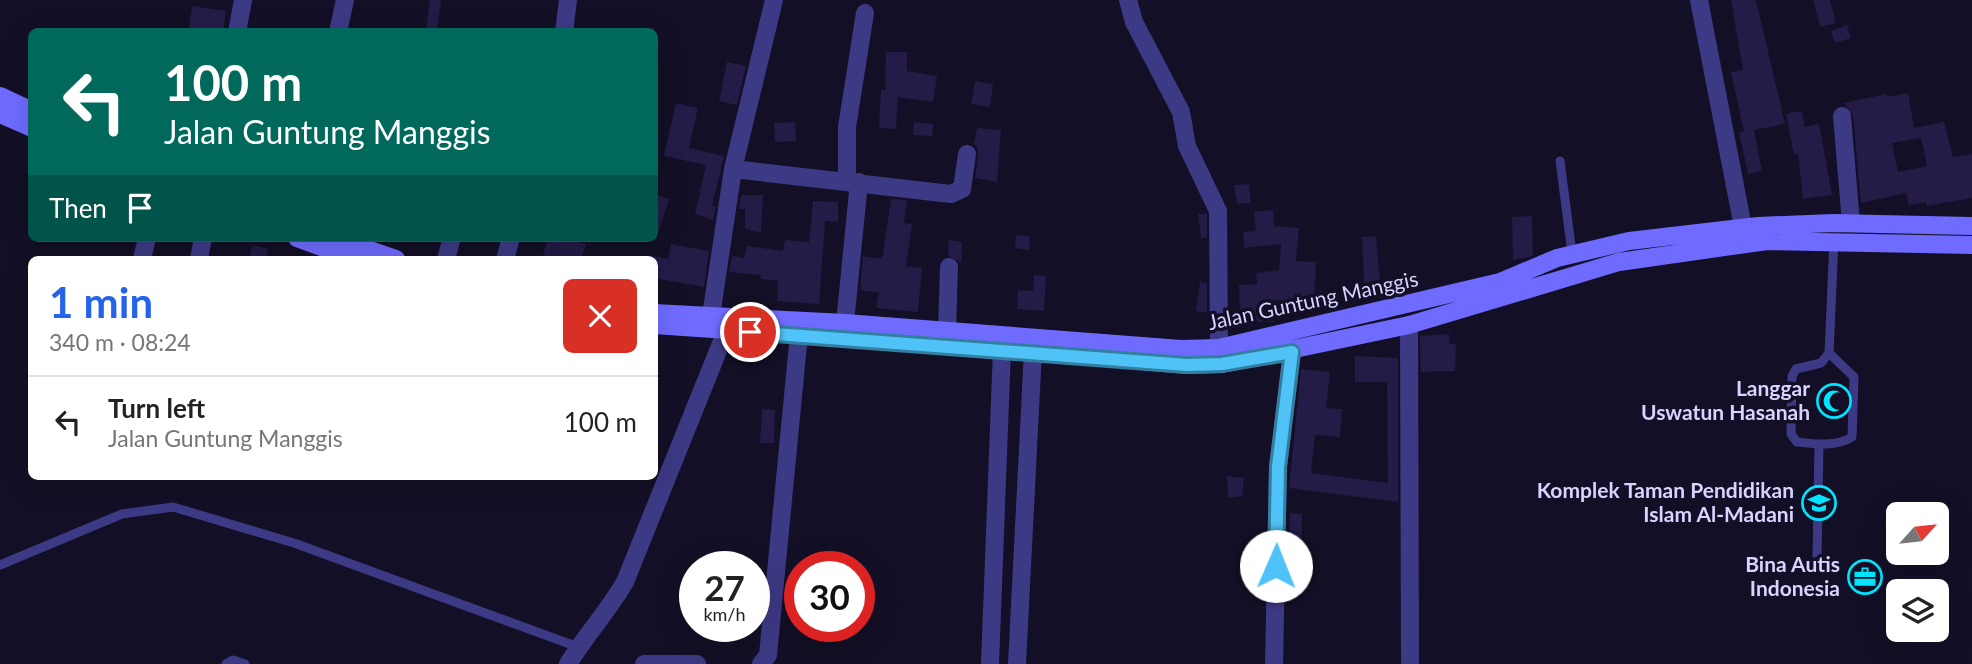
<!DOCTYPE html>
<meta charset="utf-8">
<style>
:root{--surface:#fff;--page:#f2f2f2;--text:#222;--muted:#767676;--line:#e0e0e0;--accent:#2563eb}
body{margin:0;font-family:Lato,sans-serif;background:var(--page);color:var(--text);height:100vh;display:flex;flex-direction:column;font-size:26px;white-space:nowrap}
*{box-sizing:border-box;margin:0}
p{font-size:23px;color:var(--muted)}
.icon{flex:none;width:38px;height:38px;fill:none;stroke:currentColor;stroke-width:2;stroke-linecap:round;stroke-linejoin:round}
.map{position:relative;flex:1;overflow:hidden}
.drawer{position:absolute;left:28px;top:256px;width:630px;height:224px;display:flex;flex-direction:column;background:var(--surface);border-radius:10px;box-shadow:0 7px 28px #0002}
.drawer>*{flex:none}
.top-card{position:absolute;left:28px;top:28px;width:630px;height:214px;border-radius:10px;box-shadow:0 7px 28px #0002;background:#00695c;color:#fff;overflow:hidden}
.needle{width:46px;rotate:63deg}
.buttons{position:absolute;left:1886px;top:502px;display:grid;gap:14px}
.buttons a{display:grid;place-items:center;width:63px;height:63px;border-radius:10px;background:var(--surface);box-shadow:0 7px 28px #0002;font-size:35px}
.speed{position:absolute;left:679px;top:551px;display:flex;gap:14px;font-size:35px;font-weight:700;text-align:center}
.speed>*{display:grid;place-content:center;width:91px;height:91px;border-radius:50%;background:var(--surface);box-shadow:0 7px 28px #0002;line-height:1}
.speed small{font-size:18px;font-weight:400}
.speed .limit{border:10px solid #d22;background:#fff;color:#111}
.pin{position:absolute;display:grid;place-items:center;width:60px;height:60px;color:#fff;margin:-30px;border:4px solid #fff;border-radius:50%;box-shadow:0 2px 7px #0007}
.me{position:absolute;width:77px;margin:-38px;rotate:1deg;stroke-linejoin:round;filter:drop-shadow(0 0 5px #0008)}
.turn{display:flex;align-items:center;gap:24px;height:147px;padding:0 21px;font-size:32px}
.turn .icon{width:91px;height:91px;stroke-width:2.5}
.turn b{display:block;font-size:49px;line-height:60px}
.then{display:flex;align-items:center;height:66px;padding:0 21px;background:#0003;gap:14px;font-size:26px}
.round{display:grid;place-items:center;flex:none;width:74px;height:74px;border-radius:10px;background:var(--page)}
.headline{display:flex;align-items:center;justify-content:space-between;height:119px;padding:0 21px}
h1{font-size:42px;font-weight:700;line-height:52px;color:var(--accent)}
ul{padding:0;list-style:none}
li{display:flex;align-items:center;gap:21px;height:91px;padding:0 21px;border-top:2px solid var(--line)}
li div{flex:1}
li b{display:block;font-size:26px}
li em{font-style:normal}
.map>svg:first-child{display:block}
</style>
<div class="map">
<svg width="1972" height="664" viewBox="0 0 1972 664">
<rect width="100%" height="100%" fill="#130f26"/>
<path fill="#241b47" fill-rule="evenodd" d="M430 0H441L437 31 426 29Z
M1731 0H1756L1785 124 1754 130 1762 171 1748 174 1739 132 1744 131 1731 72 1743 70Z
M1813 0H1830L1836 23 1820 27Z
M192 6 226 11 223 32H188Z
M1847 25 1851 38 1835 43 1831 31Z
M886 52H907V71L937 76 933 102 898 97 896 129 879 128 881 90H885Z
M727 62 746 66 737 105 719 101Z
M975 81 993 84 990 107 971 104Z
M1908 93 1914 128 1944 122 1953 157 1972 154V198L1927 206 1926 202 1909 205 1906 193 1861 203 1853 115 1844 103 1886 94 1887 97ZM1921 138 1927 166 1898 172 1892 143Z
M676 103 698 108 689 148 724 156 712 206 716 207 713 220 695 214 706 165 664 156Z
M1802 111 1805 127 1819 124 1832 195 1803 199 1798 154 1794 155 1786 114Z
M795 122 796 141 775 142 774 123Z
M914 122 933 124 932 136 913 135Z
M977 128 1001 130 997 182 975 178 978 156 977 146 974 145Z
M1249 184 1251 203 1237 204 1234 185Z
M658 195 669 199 657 236 654 205Z
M741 195H763L761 233 745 229V209H739Z
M891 199 907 200 904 223 912 224 906 266 922 268 918 312 876 308 879 293 860 290 863 256 882 259Z
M813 201 838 202V222L825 221 819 304 777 301 778 281 760 279 761 275 729 272 732 256 744 258 747 246 783 251 785 240 809 242Z
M1273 210 1274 226 1299 228 1296 261 1316 262 1314 301 1273 300V322H1240L1239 285 1257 284 1256 273 1279 270 1281 244 1244 248 1243 232 1256 231 1254 212Z
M1198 214H1207V238H1201Z
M1532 216 1533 256 1513 260 1512 217Z
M1016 235 1030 236 1029 250 1015 248Z
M1376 236 1380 283 1387 282 1390 296 1365 300 1362 237Z
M548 238H564L586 244 581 259H542Z
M949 240 962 242 961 262 948 256Z
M671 244 709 251 704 287 654 278V256L668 259Z
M252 245 268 249 266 259H249Z
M1034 275 1046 276 1044 311 1017 309 1018 290 1033 291Z
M1200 282 1207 283V313L1196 311Z
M1449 334V343L1456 345 1455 371 1421 372 1420 336Z
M1355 356 1398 358V502L1289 488 1301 369 1330 372 1326 408 1342 409 1340 437 1315 435 1311 473 1388 483 1387 382H1355Z
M762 409 775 410 774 443H760Z
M1227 476 1244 478 1242 496 1228 498Z
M1290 513 1302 514 1301 571 1287 572Z"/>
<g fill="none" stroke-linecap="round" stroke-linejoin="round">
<path stroke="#3d3a85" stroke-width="9" d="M1560 161 1572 253
M1829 353 1854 377 1852 437C1837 447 1814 444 1797 442L1791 434 1792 376 1796 369 1821 363 1829 353 1834 240
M1817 561 1819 444
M0 565 122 514 173 507 294 543 578 647
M226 664 233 660 245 664"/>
<path stroke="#3d3a85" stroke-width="18" d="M1128 0 1134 22 1181 112 1187 146 1218 211 1219 348
M1699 0 1743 227
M237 32 243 0
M338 32 345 0
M564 32 568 0
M1842 116 1851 223
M733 169 951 194 962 189 967 154
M847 180V127L865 13
M142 259 147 238
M199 259 203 238
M446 259 452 238
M505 259 511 238
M711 316 733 169 774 0
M845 323 859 182
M1409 325 1410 664
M947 331 949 267
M568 664C586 635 608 611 625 582L726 331
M644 664H697
M761 664 768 655 799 334
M990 664 1002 349
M1017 664 1033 351
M1274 664 1278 467 1292 352"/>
<path stroke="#6f6bff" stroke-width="18" d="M0 96 32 111
M0 114 32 128
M297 238 354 259
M335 238 396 259
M654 313 845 323 1181 349 1219 348 1500 282 1557 258 1629 241 1758 226 1833 223 1972 226
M654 325 1033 351 1187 365 1222 364 1409 325 1619 262 1767 241 1972 245"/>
</g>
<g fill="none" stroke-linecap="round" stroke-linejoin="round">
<g stroke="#337fa1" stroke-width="18">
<path id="route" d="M750 332 1187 365 1222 364 1292 352 1278 467 1276 566"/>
</g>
<use href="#route" stroke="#4fc3f7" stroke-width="12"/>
</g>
<defs>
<g id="mosque-ring" transform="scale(1.75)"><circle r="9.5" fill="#130f26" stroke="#00e5ff" stroke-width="1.5"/><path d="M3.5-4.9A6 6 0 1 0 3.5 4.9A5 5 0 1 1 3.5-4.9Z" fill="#00e5ff"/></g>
<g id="school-ring" transform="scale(1.75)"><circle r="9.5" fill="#130f26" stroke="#00e5ff" stroke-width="1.5"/><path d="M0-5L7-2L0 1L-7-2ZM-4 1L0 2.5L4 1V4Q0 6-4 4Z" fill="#00e5ff"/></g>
<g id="office-ring" transform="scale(1.75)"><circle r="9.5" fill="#130f26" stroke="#00e5ff" stroke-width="1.5"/><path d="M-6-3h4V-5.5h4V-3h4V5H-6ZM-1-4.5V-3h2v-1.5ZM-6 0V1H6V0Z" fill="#00e5ff"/></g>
</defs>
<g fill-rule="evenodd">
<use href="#mosque-ring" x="1834" y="401"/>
<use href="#school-ring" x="1819" y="503"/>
<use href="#office-ring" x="1865" y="577"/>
</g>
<g text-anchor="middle" stroke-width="7" stroke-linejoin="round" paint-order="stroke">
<g font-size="21" fill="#d9d4ff" stroke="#130f26">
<text transform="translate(1313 301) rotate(-12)" y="7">Jalan Guntung Manggis</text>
</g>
<g font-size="21" font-weight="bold" fill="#d9d4ff" stroke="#130f26" text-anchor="end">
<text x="1810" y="396">Langgar<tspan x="1810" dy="24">Uswatun Hasanah</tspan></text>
<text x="1794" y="498">Komplek Taman Pendidikan<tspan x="1794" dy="24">Islam Al-Madani</tspan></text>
<text x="1840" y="572">Bina Autis<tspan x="1840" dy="24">Indonesia</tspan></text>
</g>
</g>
</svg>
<div class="buttons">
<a><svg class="needle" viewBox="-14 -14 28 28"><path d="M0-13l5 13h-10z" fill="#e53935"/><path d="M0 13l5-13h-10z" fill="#767676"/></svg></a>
<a><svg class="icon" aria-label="layers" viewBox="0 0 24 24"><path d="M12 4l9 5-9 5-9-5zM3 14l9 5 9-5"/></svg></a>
</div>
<div class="speed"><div>27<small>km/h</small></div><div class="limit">30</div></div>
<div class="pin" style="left:750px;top:332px;background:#d93025"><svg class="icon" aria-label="arrive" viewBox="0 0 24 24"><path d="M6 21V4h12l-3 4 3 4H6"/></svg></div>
<svg class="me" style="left:1276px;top:566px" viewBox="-20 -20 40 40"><circle r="19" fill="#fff"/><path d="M0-13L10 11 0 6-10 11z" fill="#4fc3f7"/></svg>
<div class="top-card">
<div class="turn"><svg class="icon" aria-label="left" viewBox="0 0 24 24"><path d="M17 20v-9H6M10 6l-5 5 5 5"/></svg><div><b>100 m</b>Jalan Guntung Manggis</div></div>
<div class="then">Then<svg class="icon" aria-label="arrive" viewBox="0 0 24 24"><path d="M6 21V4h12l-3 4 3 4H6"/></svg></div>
</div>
<section class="drawer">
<div class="headline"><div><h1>1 min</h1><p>340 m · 08:24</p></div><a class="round" style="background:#d93025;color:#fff"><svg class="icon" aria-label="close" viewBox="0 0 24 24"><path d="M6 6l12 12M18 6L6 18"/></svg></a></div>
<ul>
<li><svg class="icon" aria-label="left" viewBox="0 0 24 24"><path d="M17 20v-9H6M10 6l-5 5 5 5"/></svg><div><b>Turn left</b><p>Jalan Guntung Manggis</p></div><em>100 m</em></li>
</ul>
</section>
</div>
